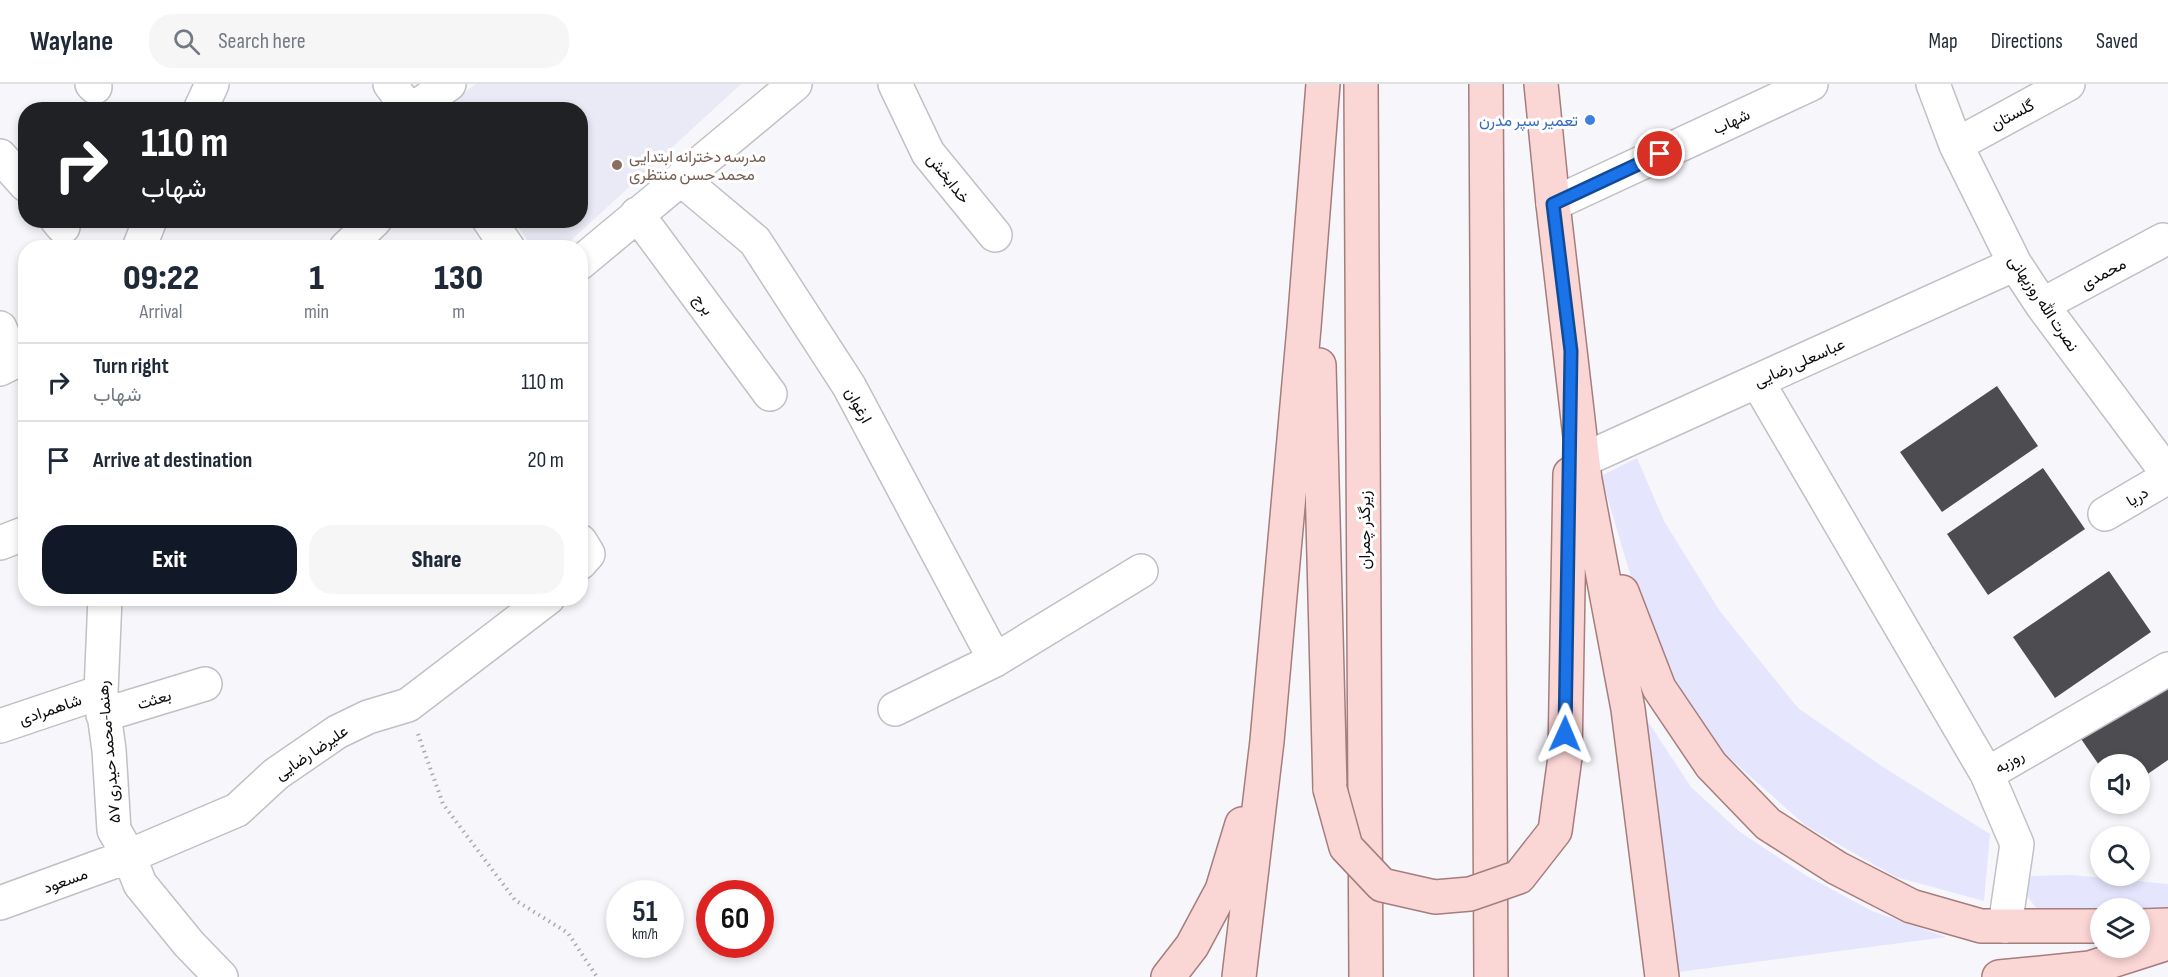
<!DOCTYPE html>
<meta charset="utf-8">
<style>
:root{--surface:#fff;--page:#f6f6f7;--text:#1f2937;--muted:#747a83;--line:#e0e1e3;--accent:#111827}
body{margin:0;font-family:"Sofia Sans Condensed",Vazirmatn,sans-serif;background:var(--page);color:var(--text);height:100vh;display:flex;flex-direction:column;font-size:22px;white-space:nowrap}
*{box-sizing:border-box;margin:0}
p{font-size:20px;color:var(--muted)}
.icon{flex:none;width:33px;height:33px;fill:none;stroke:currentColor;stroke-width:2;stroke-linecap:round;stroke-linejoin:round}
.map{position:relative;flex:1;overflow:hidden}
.details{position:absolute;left:18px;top:156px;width:570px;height:366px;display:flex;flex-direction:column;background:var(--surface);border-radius:24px;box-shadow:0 3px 9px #0003}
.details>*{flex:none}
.top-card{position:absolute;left:18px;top:18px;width:570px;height:126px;border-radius:24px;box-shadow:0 3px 9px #0003;background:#202124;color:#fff;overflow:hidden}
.buttons{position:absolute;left:2090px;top:670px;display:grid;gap:12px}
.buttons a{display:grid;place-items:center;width:60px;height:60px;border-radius:50%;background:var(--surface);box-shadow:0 3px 9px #0003;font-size:30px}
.speed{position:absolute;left:606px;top:796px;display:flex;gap:12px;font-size:30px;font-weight:700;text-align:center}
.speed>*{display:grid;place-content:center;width:78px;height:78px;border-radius:50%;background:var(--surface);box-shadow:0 3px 9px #0003;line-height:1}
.speed small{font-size:15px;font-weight:400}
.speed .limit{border:9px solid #d22;background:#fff;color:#111}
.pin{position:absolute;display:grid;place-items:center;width:51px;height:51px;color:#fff;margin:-26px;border:3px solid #fff;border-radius:50%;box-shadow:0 2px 6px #0007}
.me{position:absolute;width:66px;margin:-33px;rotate:1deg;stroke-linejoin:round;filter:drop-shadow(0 0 4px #0008)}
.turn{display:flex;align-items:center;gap:21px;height:126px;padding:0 24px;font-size:27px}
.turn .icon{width:78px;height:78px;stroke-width:2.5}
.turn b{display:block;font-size:42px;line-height:51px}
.eta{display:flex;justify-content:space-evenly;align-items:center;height:102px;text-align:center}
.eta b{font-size:36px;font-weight:800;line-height:42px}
.cta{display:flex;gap:12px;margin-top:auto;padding:12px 24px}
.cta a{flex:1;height:69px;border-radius:24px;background:var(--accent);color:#fff;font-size:24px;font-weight:800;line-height:69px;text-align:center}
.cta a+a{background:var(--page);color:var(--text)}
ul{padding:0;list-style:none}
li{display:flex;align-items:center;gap:18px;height:78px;padding:0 24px;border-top:2px solid var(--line)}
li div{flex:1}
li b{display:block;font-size:22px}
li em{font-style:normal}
header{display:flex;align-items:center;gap:36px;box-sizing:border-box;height:84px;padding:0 30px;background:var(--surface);border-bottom:2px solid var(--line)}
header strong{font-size:28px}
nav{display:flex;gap:33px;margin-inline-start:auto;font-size:21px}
.search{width:420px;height:54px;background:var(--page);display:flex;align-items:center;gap:15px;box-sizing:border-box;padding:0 21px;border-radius:24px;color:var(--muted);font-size:22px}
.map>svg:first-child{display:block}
</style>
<header>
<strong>Waylane</strong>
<div class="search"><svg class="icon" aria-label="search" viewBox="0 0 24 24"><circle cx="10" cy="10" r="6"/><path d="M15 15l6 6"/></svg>Search here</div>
<nav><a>Map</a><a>Directions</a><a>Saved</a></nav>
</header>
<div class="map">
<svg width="2168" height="893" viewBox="0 0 2168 893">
<rect width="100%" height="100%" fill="#f6f6fb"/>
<path fill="#eaeaf6" d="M476 0H741L564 163H532L514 137 580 136V26H439Z"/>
<path fill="#e5e5fe" d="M1637 374 1664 437 1719 526 1798 624 1883 683 1990 750 1984 817 1896 793 1806 742 1724 669 1674 594 1634 503 1601 392Z
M1639 624 1691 703 1740 748 1805 791 1872 827 1946 853 1678 888Z
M2071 791 2168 800V823L2039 828 2025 809 2031 792Z"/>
<path fill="#4d4d51" d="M1997 302 2038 362 1942 428 1900 368Z
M2043 384 2085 445 1988 511 1947 450Z
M2109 487 2151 548 2055 614 2013 553Z
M2168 587V676L2139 696V681H2099L2077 649Z"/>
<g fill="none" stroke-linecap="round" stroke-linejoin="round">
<g stroke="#c0c0c5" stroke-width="36">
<path id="street" d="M92 0 95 3
M390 0 409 26
M895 0 928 69 995 151
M1933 0 1956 61 2015 180 2042 221 2168 390
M200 26 212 0
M412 26 449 0
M1956 61 2068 0
M0 72 26 101
M681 95 755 157 849 302 995 576
M1553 120 1811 0
M637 130 770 310
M57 136 63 143
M489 136 508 164
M139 164 150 136
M346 164 375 136
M580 179 795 0
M2042 221 2163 156
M0 244 14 278 0 285
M1757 297 1987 690
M1583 376 2015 180
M2105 430 2168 393
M580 457 588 470 580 479
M0 459 26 449
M105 514 101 608 109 666 114 746 129 772 140 800 189 860 221 893
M895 625 995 576 1141 487
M103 631 205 600
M0 642 101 608
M0 819 129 772 237 726 276 690 337 648 368 633 408 621 548 514
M2005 842 2017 760 1987 690 2168 585"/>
</g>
<g stroke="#a57d7d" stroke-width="36">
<path id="primary" d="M1361 0 1366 893
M1486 0 1491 893
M1541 0 1553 120 1585 396 1628 625 1662 893
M1319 281 1330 705
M1622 508 1659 604 1711 681 1768 740 1837 784 1911 822 1981 842H2100
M1565 673 1570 390
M2139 842 2168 841
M1168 893 1192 862 1222 806 1242 740
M1239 893 1267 657 1304 243 1323 0
M1999 893 2090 884 2168 859"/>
</g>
<path stroke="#aaaaae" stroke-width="4" stroke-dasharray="1.5 4.5" stroke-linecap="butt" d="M418 650 443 720 515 816 568 849 597 893"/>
<use href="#street" stroke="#fff" stroke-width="33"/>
<use href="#primary" stroke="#fad6d5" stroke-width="33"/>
<g stroke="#a57d7d" stroke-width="36" stroke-linecap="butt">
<path id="primary-bridge" d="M1330 705 1346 763 1382 801 1435 813 1470 810 1519 793 1555 747 1565 673"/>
</g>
<use href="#primary-bridge" stroke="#fad6d5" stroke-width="33"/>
</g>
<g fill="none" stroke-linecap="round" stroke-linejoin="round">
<g stroke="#114b97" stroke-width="15">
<path id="route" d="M1565 650 1571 267 1553 120 1660 70"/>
</g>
<use href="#route" stroke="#1a73e8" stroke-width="10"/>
</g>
<circle fill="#3f7fe0" stroke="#fff" stroke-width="2" cx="1590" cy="36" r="6"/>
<circle fill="#8d6e63" stroke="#fff" stroke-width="2" cx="617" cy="81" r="6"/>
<g text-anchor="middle" stroke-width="6" stroke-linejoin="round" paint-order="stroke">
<g font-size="16" fill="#0c0c0e" stroke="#fff">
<text transform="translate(2012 30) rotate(-28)" y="6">گلستان</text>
<text transform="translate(1731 37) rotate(-25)" y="6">شهاب</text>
<text transform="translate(949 94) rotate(52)" y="6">خدابخش</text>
<text transform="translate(2103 189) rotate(-28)" y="6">محمدی</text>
<text transform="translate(2044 219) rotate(56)" y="6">نصرت الله روزبهانی</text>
<text transform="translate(704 220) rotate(54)" y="6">برج</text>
<text transform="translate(1799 278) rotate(-24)" y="6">عباسعلی رضایی</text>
<text transform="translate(859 321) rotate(61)" y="6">ارغوان</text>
<text transform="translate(2137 412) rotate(-31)" y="6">دریا</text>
<text transform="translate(1364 446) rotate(-90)" y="6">زیرگذر چمران</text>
<text transform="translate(154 615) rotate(-17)" y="6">بعثت</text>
<text transform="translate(50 625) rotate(-19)" y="6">شاهمرادی</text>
<text transform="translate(108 668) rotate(-95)" y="6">۵۷ رهنما-محمد حیدری</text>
<text transform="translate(311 668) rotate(-34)" y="6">علیرضا رضایی</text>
<text transform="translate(2009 677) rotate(-30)" y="6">روزبه</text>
<text transform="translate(65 796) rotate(-20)" y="6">مسعود</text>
</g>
<g font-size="16" fill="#366cbe" stroke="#fff" text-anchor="end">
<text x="1578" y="42">تعمیر سپر مدرن</text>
</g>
<g font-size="16" fill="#785e54" stroke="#fff" text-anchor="start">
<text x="629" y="78">مدرسه دخترانه ابتدایی<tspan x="629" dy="18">محمد حسن منتظری</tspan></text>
</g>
</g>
</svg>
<div class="buttons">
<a><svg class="icon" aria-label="sound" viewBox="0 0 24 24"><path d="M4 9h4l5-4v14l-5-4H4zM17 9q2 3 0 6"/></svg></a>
<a><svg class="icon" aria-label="search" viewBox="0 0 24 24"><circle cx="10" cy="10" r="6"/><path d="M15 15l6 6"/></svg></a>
<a><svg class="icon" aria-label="layers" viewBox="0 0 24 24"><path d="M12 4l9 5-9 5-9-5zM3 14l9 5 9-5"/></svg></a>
</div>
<div class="speed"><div>51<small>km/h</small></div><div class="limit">60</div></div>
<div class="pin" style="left:1660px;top:70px;background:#d93025"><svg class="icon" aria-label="arrive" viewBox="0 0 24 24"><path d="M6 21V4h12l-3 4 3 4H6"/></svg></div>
<svg class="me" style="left:1565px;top:650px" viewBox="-20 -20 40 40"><path d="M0-17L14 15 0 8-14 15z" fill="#1a73e8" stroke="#fff" stroke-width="4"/></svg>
<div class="top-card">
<div class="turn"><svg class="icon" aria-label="right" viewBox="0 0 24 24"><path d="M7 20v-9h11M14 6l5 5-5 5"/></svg><div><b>110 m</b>شهاب</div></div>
</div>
<section class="details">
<div class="eta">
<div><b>09:22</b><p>Arrival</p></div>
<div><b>1</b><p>min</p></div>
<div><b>130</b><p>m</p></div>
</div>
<ul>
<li><svg class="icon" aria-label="right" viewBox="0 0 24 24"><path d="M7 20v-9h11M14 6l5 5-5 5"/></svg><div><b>Turn right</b><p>شهاب</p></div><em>110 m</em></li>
<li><svg class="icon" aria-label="arrive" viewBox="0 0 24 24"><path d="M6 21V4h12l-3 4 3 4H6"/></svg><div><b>Arrive at destination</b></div><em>20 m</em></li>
</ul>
<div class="cta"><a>Exit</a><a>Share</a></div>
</section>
</div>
